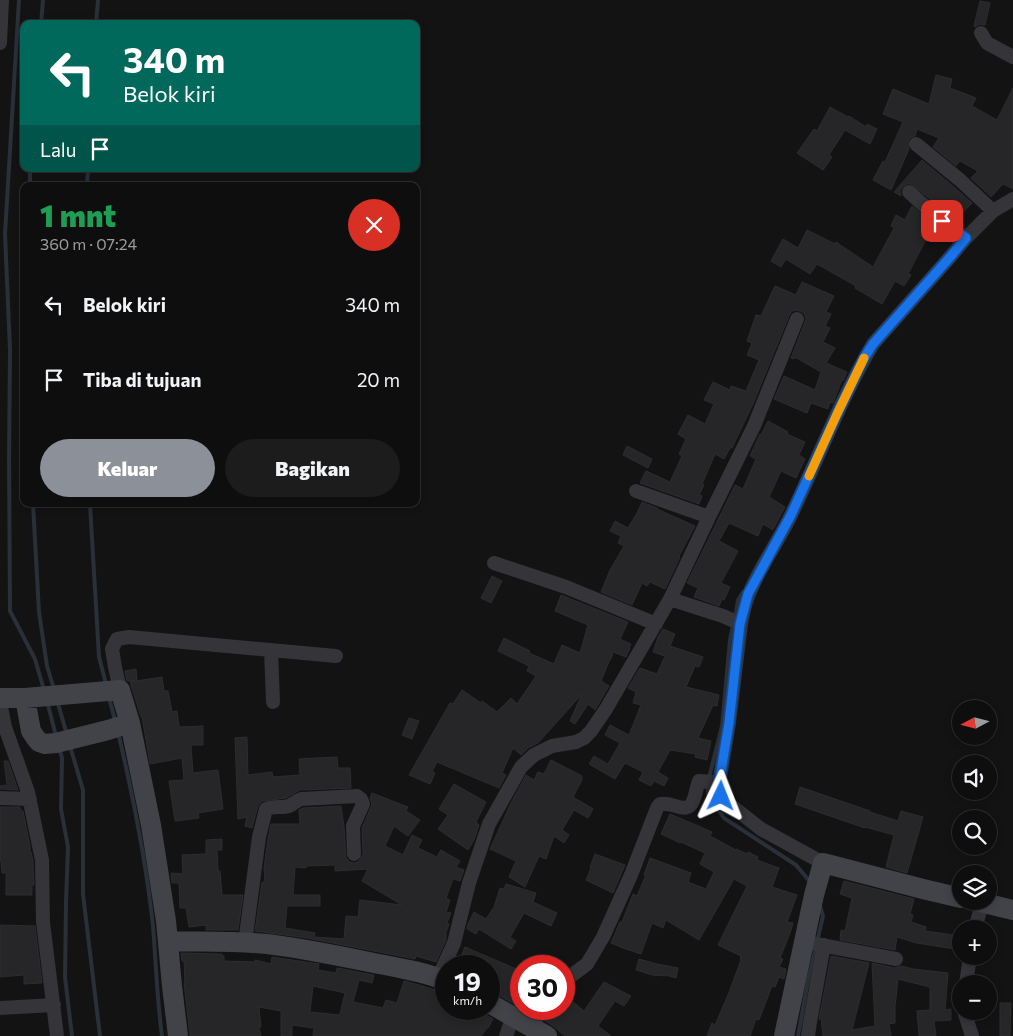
<!DOCTYPE html>
<html lang="id">
<meta charset="utf-8">
<style>
:root{--surface:#0e0e0f;--page:#1c1c1d;--text:#f1f3f6;--muted:#9b9c9e;--line:#2e2e2f;--accent:#8c9099}
body{margin:0;font-family:Commissioner,sans-serif;background:var(--page);color:var(--text);height:100vh;display:flex;flex-direction:column;font-size:19px;white-space:nowrap}
*{box-sizing:border-box;margin:0}
p{font-size:16px;color:var(--muted)}
.icon{flex:none;width:28px;height:28px;fill:none;stroke:currentColor;stroke-width:2;stroke-linecap:round;stroke-linejoin:round}
.map{position:relative;flex:1;overflow:hidden}
.side{position:absolute;left:20px;top:182px;width:400px;height:325px;display:flex;flex-direction:column;background:var(--surface);border-radius:10px;box-shadow:0 2px 8px #0003,0 0 0 1px var(--line)}
.side>*{flex:none}
.hud{position:absolute;left:20px;top:20px;width:400px;height:152px;border-radius:10px;box-shadow:0 2px 8px #0003,0 0 0 1px var(--line);background:#00695c;color:#fff;overflow:hidden}
.needle{width:32px;rotate:263deg}
.controls{position:absolute;left:952px;top:700px;display:grid;gap:10px}
.controls a{display:grid;place-items:center;width:45px;height:45px;border-radius:50%;background:var(--surface);box-shadow:0 2px 8px #0003,0 0 0 1px var(--line);font-size:25px}
.speed{position:absolute;left:435px;top:955px;display:flex;gap:10px;font-size:25px;font-weight:700;text-align:center}
.speed>*{display:grid;place-content:center;width:65px;height:65px;border-radius:50%;background:var(--surface);box-shadow:0 2px 8px #0003,0 0 0 1px var(--line);line-height:1}
.speed small{font-size:12px;font-weight:400}
.speed .limit{border:8px solid #d22;background:#fff;color:#111}
.pin{position:absolute;display:grid;place-items:center;width:42px;height:42px;color:#fff;margin:-21px;border-radius:10px;box-shadow:0 2px 8px #0006}
.me{position:absolute;width:55px;margin:-28px;rotate:2deg;stroke-linejoin:round;filter:drop-shadow(0 0 4px #0008)}
.turn{display:flex;align-items:center;gap:18px;height:105px;padding:0 20px;font-size:22px}
.turn .icon{width:65px;height:65px;stroke-width:2.5}
.turn b{display:block;font-size:35px;line-height:42px}
.then{display:flex;align-items:center;height:48px;padding:0 20px;background:#0003;gap:10px;font-size:19px}
.round{display:grid;place-items:center;flex:none;width:52px;height:52px;border-radius:26px;background:var(--page)}
.headline{display:flex;align-items:center;justify-content:space-between;height:85px;padding:0 20px}
h1{font-size:30px;font-weight:800;line-height:38px;color:#1e9e55}
.button{display:flex;gap:10px;margin-top:auto;padding:10px 20px}
.button a{flex:1;height:58px;border-radius:30px;background:var(--accent);color:#fff;font-size:20px;font-weight:800;line-height:58px;text-align:center}
.button a+a{background:var(--page);color:var(--text)}
ul{padding:0;list-style:none}
li{display:flex;align-items:center;gap:15px;height:75px;padding:0 20px}
li div{flex:1}
li b{display:block;font-size:19px}
li em{font-style:normal}
.map>svg:first-child{display:block}
</style>
<div class="map">
<svg width="1013" height="1036" viewBox="0 0 1013 1036">
<rect width="100%" height="100%" fill="#131314"/>
<g fill="none" stroke-linecap="round" stroke-linejoin="round">
<path stroke="#293038" stroke-width="4" d="M19 0 5 234 10 350 9 458 10 611 35 659 44 690
M41 24 43 0
M96 24 98 0
M30 169V186
M87 186 88 169
M33 504 39 612 47 666 54 689
M90 504 99 657 106 684
M735 618 738 600 743 592
M109 698 115 720
M57 700 67 735
M47 701 56 736
M118 732C133 796 146 861 153 926 156 963 157 1000 162 1036
M70 746 83 790V894L100 1036
M59 747 62 758 61 809 68 847 66 902 65 977 72 1036
M709 778 722 726 730 640 733 625
M708 785V795L724 818 796 865 811 883
M798 1036 808 981 823 916 820 906"/>
</g>
<path fill="#262628" stroke="#2d2d30" fill-rule="evenodd" d="M980 1 990 3 985 25 980 24 975 27 974 26Z
M936 75 952 79 950 88 976 98 972 106 997 120 1013 88V189L1003 184 991 197 971 178 978 171 960 161 956 166 933 147 939 138 917 129 915 136 910 138 908 142 909 149 891 190 873 180 883 161 885 162 903 122 883 114 893 89 929 104Z
M830 107 848 117 849 116 866 127 867 124 877 129 870 144 845 130 829 155 832 157 823 170 797 153 814 129 817 131Z
M922 160 954 187 972 203 959 217 960 218 958 221 937 205 911 184H907L902 187 900 191 901 196 894 192Z
M912 206 936 227 934 231 931 230 908 274 911 275 904 286 895 281 882 304 855 288 856 286 817 264 810 274 786 259 781 267 771 261 783 239 798 248 807 230 835 244 836 242 873 267 894 228 891 226 896 215 905 220Z
M802 282 834 296 826 312 831 314 825 326 830 328 823 342 835 348 826 363 847 372 843 381 842 380 833 403 830 402 828 409 811 403 807 413 774 399 784 376 815 390 821 372 795 357 794 359 791 358 805 322 806 318 804 313 800 311 795 310 791 312 789 316 753 404 732 448H730L724 459 715 454 702 484 704 485 699 495 702 496 699 504 640 483 646 471 670 482 682 456 679 454 686 439 678 434 688 415 705 424 714 404 704 400 713 382 730 390 731 386 746 391 759 360 747 355 752 343 747 341 756 315 761 316 775 286 796 295Z
M768 421 788 432 787 434 805 442 799 455 805 459 796 478 781 471 769 497 785 507 773 530 763 524 758 536 729 523 719 541 738 551 721 583 730 587 724 600 722 599 719 606 694 597 698 588 687 583 735 485 743 489 756 459 750 456 760 434 761 435Z
M627 446 652 459 648 468 623 455Z
M642 502 657 508V509L695 526 679 556 680 557 665 589 650 582 647 586 642 583 632 605 601 592 610 570 624 546 618 543 621 536 610 531 615 521 628 528 637 513Z
M492 576 502 581 491 603 481 598Z
M561 595 628 622 620 639 631 644 629 648H630L626 657 613 652 611 659H610L601 681 609 686 595 710 588 704 575 724 570 721 582 694 538 743 528 748 521 755 513 748 502 773 506 775 499 788 437 762 432 772 435 773 430 784 409 775 450 703 453 704 462 690 481 703 482 701 497 712 511 698 517 704 536 676 527 671 529 666 498 651 504 638 530 651 529 653 554 664 562 645 580 653 588 625 555 611Z
M663 629 675 634 670 646 703 657 699 667 695 666 686 687 719 695 717 706 713 705 698 738 711 741 707 760 695 757 696 754 670 750 658 772 668 778 664 786 654 781 651 786 639 780 643 772 625 763 615 779 589 764 594 756 608 764 620 743 605 735 610 725 629 735 641 705 633 703 636 692 628 688 640 668 657 674 665 656 653 652 658 637Z
M136 669 137 680 127 681 125 671Z
M162 677 164 691H168L172 712 177 711 179 727 203 726V745H191L193 773 218 770 223 809 198 813 199 818 175 821 169 781 184 780 182 758 150 764 142 717H141L130 682Z
M409 718 419 721 412 739 402 735Z
M247 737 248 775 272 772 273 777 300 775 299 759 337 757 338 768H350L351 788 300 790 286 798 263 801 260 803 258 806 252 828 245 826 247 817 238 819 235 738Z
M551 760 582 776V780L573 797 593 809 588 818 574 810 562 830 569 835 564 843 554 836 546 859 539 856 525 887 509 877 516 861 490 849 511 803 526 775 534 780 538 772 544 774Z
M4 761H8L18 790 0 789V786L7 785Z
M454 784 486 802 476 822 479 825 474 840 468 850 438 829 448 815 439 809Z
M800 787 870 811V812L898 821 901 811 923 817 907 873 886 867 894 835 865 827V828L795 804Z
M372 793 408 807 406 811 420 820 408 836 394 826 385 846 403 855 412 835 422 840 418 848 437 857 441 850 460 861 456 867 464 870 460 881 453 879 446 898 450 900 446 912 451 913 447 923 449 924 446 932V940L436 962 416 956 415 959 307 938 255 931 262 882H265L264 868 268 839 271 824H300L299 810 303 808 341 806 344 827 346 858 350 862 354 863 358 862 361 858 363 854 362 828 371 807 372 804 370 798ZM335 865V871L368 869 362 881 402 905 360 900 358 917 346 916 344 939 314 937 315 933 285 928 287 906H320V895H293L295 867 306 868V866Z
M0 807H20L21 811H23L30 846V852H31L33 861 34 885H32V895H6V873H2L1 861H0Z
M670 814 712 832 710 836 736 850V849L747 854 748 852 758 857 757 860 779 868 772 887 797 895 787 922 793 923 790 933 780 958 783 959 779 967 786 969 784 979 779 977 775 987 772 986 759 1020 756 1019 750 1036H707L712 1023 715 1025 728 995 741 960 740 959 741 956 718 945 747 886 734 879 699 940 666 920 663 928 652 923 641 954 623 948 611 943 620 922H622L633 894 637 896 646 875H644L650 858 691 873 688 882 706 889 714 872 700 864 705 853 681 842 680 843 661 834Z
M222 839V850H217L218 871H220L222 895H243L238 930H206V925L189 927 186 908H180L179 883H172L171 873 183 874 182 855 206 854V840Z
M595 854 625 865 613 893 586 880 591 868 590 867Z
M844 881 914 899 910 914 913 915 911 922 926 927 925 931 961 936V950L917 943 897 937 895 950 840 940 841 930 845 931 852 898 840 894Z
M506 884 536 893 533 902 557 913 551 926 524 913 510 937 516 941 511 949 479 929 476 934 467 929 468 924 474 912 486 919 494 907 500 888 504 889Z
M0 925 35 926 42 983 24 984V975L0 977Z
M465 947 521 971V1008L495 993 489 991V966H457Z
M181 953 219 954H222V956H224V961L255 962V960L271 964 272 957 319 964 318 970 336 973 337 968 374 975 372 983 359 980 353 1002 383 1008 386 1000 397 1003 404 981H405L446 993V1009H479L483 1013 493 1019 488 1028H487L481 1036H313L314 1028 292 1025V1036H281V1011L259 1007 261 1027H259L261 1036H190L184 983 185 984 184 961H182ZM313 986 345 993 340 1014 339 1015 310 1012Z
M831 956 869 963 852 1030 875 1026 872 963 894 968 901 966 913 969 948 973 945 1010 951 1009V1020L934 1021 936 1036H919L917 1011 930 1010V987L898 979 895 1007V1023L889 1024 891 1036H823L821 1019H819Z
M639 959 657 964 678 968 676 978 665 975V976L657 975 656 976 636 970Z
M604 982 631 996 624 1006 615 1001 598 1026 611 1036H565L553 1026 545 1021 550 1014 552 1009H560L565 1012 573 1002 584 1011Z
M1000 1003H1011L1010 1036H1000Z"/>
<g fill="none" stroke-linecap="round" stroke-linejoin="round">
<path stroke="#343439" stroke-width="14" d="M981 33 987 43 1013 57
M0 43 2 0
M916 144 960 180 993 211
M909 192 931 212 966 238
M636 491 709 517 670 599 723 616 741 624
M709 517 754 426 797 319
M494 563 566 587 656 624
M271 650 273 702
M120 690 115 667 112 649 117 639 129 637 336 656
M0 702 5 727 28 792 42 860 43 922 57 1036
M0 798 30 799
M823 863 761 829 723 799 719 791V783L729 723 741 624C743 614 745 603 749 594 760 566 779 541 792 513 819 457 841 398 873 344L951 256 966 238 993 211 1013 199
M975 929 982 903
M805 942 896 959
M245 943 259 837 266 809C274 806 282 808 289 806 293 804 296 801 301 799L357 796 361 799 363 804 353 826 354 854
M438 978 454 943 469 883 489 824 521 767 534 755 552 746 576 742 584 738 591 731 606 709 670 599
M564 981 587 964 603 937 631 875 657 808 660 804C673 801 687 816 693 801 696 795 696 788 699 781L713 782 719 783
M966 984 970 956
M0 1008 54 1005
M964 1011 972 1036
M531 1026 543 1009
M506 1036 513 1016
M808 1036 810 1022 824 945"/>
<path stroke="#424349" stroke-width="20" d="M0 698H25L120 690 130 723 151 825 166 921 172 986 178 1036
M25 698 31 731 35 737 39 742 45 744 56 743 108 730 130 723
M976 901 1013 910
M168 941C201 942 234 941 267 944 301 948 335 955 369 962 394 967 422 971 446 981
M489 1003 547 1036
M784 1036 814 895 823 863 923 889 961 898"/>
</g>
<g fill="none" stroke-linecap="round" stroke-linejoin="round">
<g stroke="#114b97" stroke-width="12">
<path id="route" d="M721 796 719 783 729 723 740 624 748 594 791 515 837 414 864 358 873 344 951 256 966 238 942 221"/>
</g>
<use href="#route" stroke="#1a73e8" stroke-width="9"/>
<path stroke="#f59e0b" stroke-width="9" d="M809 476 837 414 864 358"/>
</g>
</svg>
<div class="controls">
<a><svg class="needle" viewBox="-14 -14 28 28"><path d="M0-13l5 13h-10z" fill="#e53935"/><path d="M0 13l5-13h-10z" fill="#9b9c9e"/></svg></a>
<a><svg class="icon" aria-label="sound" viewBox="0 0 24 24"><path d="M4 9h4l5-4v14l-5-4H4zM17 9q2 3 0 6"/></svg></a>
<a><svg class="icon" aria-label="search" viewBox="0 0 24 24"><circle cx="10" cy="10" r="6"/><path d="M15 15l6 6"/></svg></a>
<a><svg class="icon" aria-label="layers" viewBox="0 0 24 24"><path d="M12 4l9 5-9 5-9-5zM3 14l9 5 9-5"/></svg></a>
<a>+</a>
<a>−</a>
</div>
<div class="speed"><div>19<small>km/h</small></div><div class="limit">30</div></div>
<div class="pin" style="left:942px;top:221px;background:#d93025"><svg class="icon" aria-label="arrive" viewBox="0 0 24 24"><path d="M6 21V4h12l-3 4 3 4H6"/></svg></div>
<svg class="me" style="left:721px;top:796px" viewBox="-20 -20 40 40"><path d="M0-17L14 15 0 8-14 15z" fill="#1a73e8" stroke="#fff" stroke-width="4"/></svg>
<div class="hud">
<div class="turn"><svg class="icon" aria-label="left" viewBox="0 0 24 24"><path d="M17 20v-9H6M10 6l-5 5 5 5"/></svg><div><b>340 m</b>Belok kiri</div></div>
<div class="then">Lalu<svg class="icon" aria-label="arrive" viewBox="0 0 24 24"><path d="M6 21V4h12l-3 4 3 4H6"/></svg></div>
</div>
<section class="side">
<div class="headline"><div><h1>1 mnt</h1><p>360 m · 07:24</p></div><a class="round" style="background:#d93025;color:#fff"><svg class="icon" aria-label="close" viewBox="0 0 24 24"><path d="M6 6l12 12M18 6L6 18"/></svg></a></div>
<ul>
<li><svg class="icon" aria-label="left" viewBox="0 0 24 24"><path d="M17 20v-9H6M10 6l-5 5 5 5"/></svg><div><b>Belok kiri</b></div><em>340 m</em></li>
<li><svg class="icon" aria-label="arrive" viewBox="0 0 24 24"><path d="M6 21V4h12l-3 4 3 4H6"/></svg><div><b>Tiba di tujuan</b></div><em>20 m</em></li>
</ul>
<div class="button"><a>Keluar</a><a>Bagikan</a></div>
</section>
</div>
